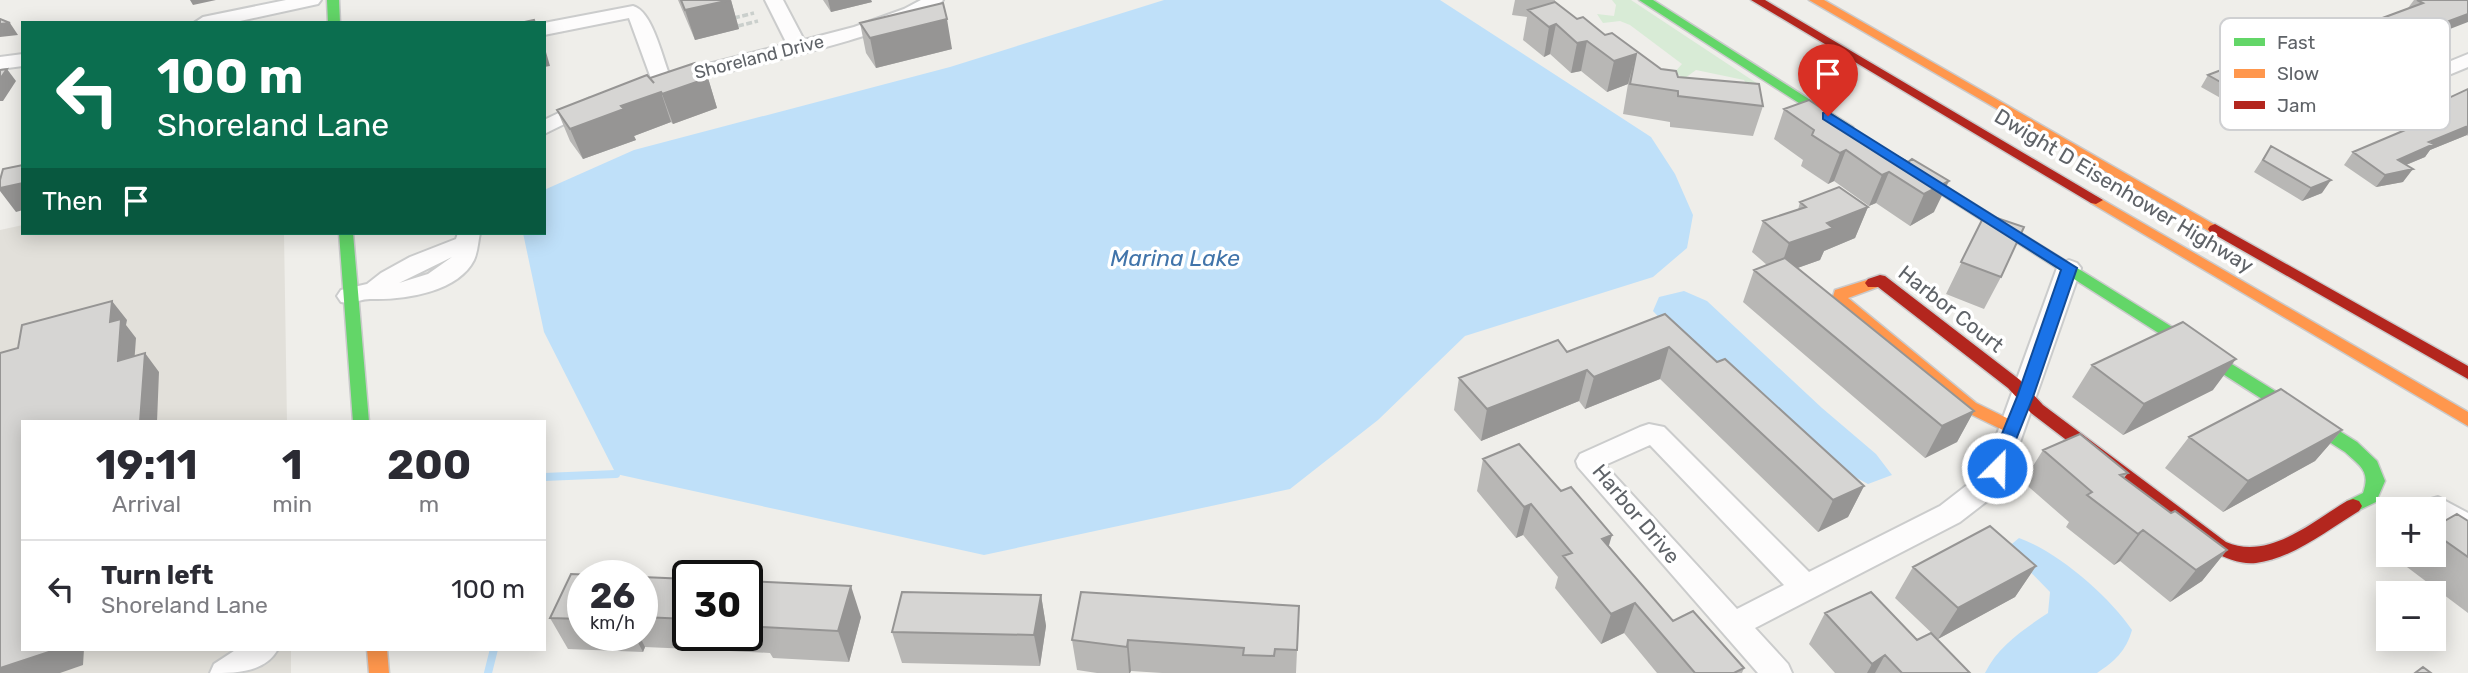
<!DOCTYPE html>
<meta charset="utf-8">
<style>
:root{--surface:#fff;--page:#f2f2f3;--text:#2b2b33;--muted:#7c7c81;--line:#e1e1e2}
body{margin:0;font-family:Rubik,sans-serif;background:var(--page);color:var(--text);height:100vh;display:flex;flex-direction:column;font-size:26px;white-space:nowrap}
*{box-sizing:border-box;margin:0}
p{font-size:23px;color:var(--muted)}
.icon{flex:none;width:38px;height:38px;fill:none;stroke:currentColor;stroke-width:2;stroke-linecap:round;stroke-linejoin:round}
.map{position:relative;flex:1;overflow:hidden}
.panel{position:absolute;left:21px;top:420px;width:525px;height:231px;display:flex;flex-direction:column;background:var(--surface);border-radius:0px;box-shadow:0 4px 18px #0003}
.panel>*{flex:none}
.top-card{position:absolute;left:21px;top:21px;width:525px;height:214px;border-radius:0px;box-shadow:0 4px 18px #0003;background:#0b6e4f;color:#fff;overflow:hidden}
.controls{position:absolute;left:2376px;top:497px;display:grid;gap:14px}
.controls a{display:grid;place-items:center;width:70px;height:70px;border-radius:0px;background:var(--surface);box-shadow:0 4px 18px #0003;font-size:35px}
.speed{position:absolute;left:567px;top:560px;display:flex;gap:14px;font-size:35px;font-weight:700;text-align:center}
.speed>*{display:grid;place-content:center;width:91px;height:91px;border-radius:50%;background:var(--surface);box-shadow:0 4px 18px #0003;line-height:1}
.speed small{font-size:18px;font-weight:400}
.speed .limit{border:4px solid #111;border-radius:10px;background:#fff;color:#111}
.pin{position:absolute;display:grid;place-items:center;width:60px;height:60px;color:#fff;margin:-72px -30px;border-radius:50% 50% 50% 0;rotate:-45deg;box-shadow:0 0 7px #0007}
.pin .icon{rotate:45deg}
.me{position:absolute;width:77px;margin:-38px;rotate:23deg;stroke-linejoin:round;filter:drop-shadow(0 0 5px #0008)}
.turn{display:flex;align-items:center;gap:24px;height:147px;padding:0 21px;font-size:32px}
.turn .icon{width:91px;height:91px;stroke-width:2.5}
.turn b{display:block;font-size:49px;line-height:60px}
.then{display:flex;align-items:center;height:66px;padding:0 21px;background:#0003;gap:14px;font-size:26px}
.eta{display:flex;justify-content:space-evenly;align-items:center;height:119px;text-align:center}
.eta b{font-size:42px;font-weight:700;line-height:49px}
ul{padding:0;list-style:none}
li{display:flex;align-items:center;gap:21px;height:98px;padding:0 21px;border-top:2px solid var(--line)}
li div{flex:1}
li b{display:block;font-size:26px}
li em{font-style:normal}
.map>svg:first-child{display:block}
</style>
<div class="map">
<svg width="2468" height="673" viewBox="0 0 2468 673">
<rect width="100%" height="100%" fill="#efeeea"/>
<path fill="#e2e0da" d="M23 225V233H284L287 422H23V649H291V673H0V230Z"/>
<path fill="#d8ebd6" d="M1612 0H1631L1758 84 1750 90 1744 80 1696 70 1685 78 1674 73 1682 64 1630 25 1620 21 1603 23 1597 14 1614 16 1616 5Z"/>
<path fill="#bfe0f9" d="M1164 0H1440L1651 137 1675 174 1693 215 1687 248 1653 277 1465 336 1378 420 1290 489 984 555 616 474 544 332 523 233H544V190L634 150 950 67Z
M1684 291 1707 301 1822 408 1876 454 1892 475 1868 484 1831 464 1677 337 1653 311 1659 297Z
M2019 538C2058 552 2109 596 2132 630 2126 651 2115 661 2097 673H1985C1998 646 2024 629 2048 613L2050 592 2007 548Z"/>
<g fill="none" stroke-linecap="round" stroke-linejoin="round">
<path stroke="#bfe0f9" stroke-width="8" d="M544 477 616 474
M488 673 494 649"/>
<g stroke="#cbcccc" stroke-width="4">
<path id="street" d="M286 0H321L318 4 231 23H194L203 17Z
M765 0H783L804 40 854 27 904 9 921 0H943C918 32 710 75 662 87L655 85 652 81 629 18 544 35V23L633 6C652 11 662 56 669 74L787 44Z
M23 54V66L0 69V57Z
M2468 54V67L2318 129H2304L2301 125 2304 121Z
M590 98 597 100 600 104 597 108 544 134V120Z
M458 233H480C478 242 478 251 474 260 458 292 404 300 372 299 361 298 353 305 341 302L337 296 341 290 367 284 381 273 410 257 456 239ZM452 257 428 274 399 283Z
M2069 260 2077 263 2081 268 2013 462 1991 498 1960 522 1755 628 1788 664 1792 673H1758L1578 467 1576 461 1580 454 1640 427 1649 424 1664 427 1809 572 1940 506 1971 482 1988 459 2057 268 2061 263ZM1650 445 1784 585 1737 609 1605 465Z
M2438 497 2468 513V538L2434 520V509H2425L2428 500Z
M237 649H278C265 673 235 673 210 673L214 664Z"/>
</g>
<g stroke="#cacacb" stroke-width="3">
<path id="fast" d="M327 0H339L340 23H328Z
M1639 0H1653L1853 127 1851 130H1841Z
M1905 161 2357 442 2377 461 2385 481 2376 502 2353 513 2347 511 2344 506 2347 501 2363 493C2371 471 2360 466 2345 452L1900 168 1898 165Z
M339 233H353L369 422H353Z"/>
</g>
<g stroke="#cacacb" stroke-width="3">
<path id="slow" d="M1809 0H1824L2222 229 2220 232H2210Z
M2096 196 2468 412V426L2091 203 2089 200Z
M1873 278 1878 279 1881 283 1878 287 1848 298 1976 403 2019 424 2021 428 2019 432H2007L1964 411 1832 300 1835 290Z
M367 649H387L389 673H369Z"/>
</g>
<g stroke="#cacacb" stroke-width="3">
<path id="jam" d="M1751 0H1765L2103 200 2096 204 2091 203Z
M2215 224 2468 366V379L2210 232 2208 229 2210 226Z
M1880 275 1885 276 2020 380 2043 405 2226 542C2268 561 2312 522 2347 501L2353 499 2359 501 2362 506 2359 511C2329 529 2292 559 2256 563 2242 565 2226 558 2213 552L2031 413 2008 388 1878 287H1868L1865 283 1868 279Z"/>
</g>
<path stroke="#cacfcc" stroke-width="3.5" stroke-dasharray="6 2.5" stroke-linecap="butt" d="M734 18 754 13
M738 26 758 21"/>
<use href="#street" fill="#fdfcfc" fill-rule="evenodd"/>
<use href="#fast" fill="#63d668" fill-rule="evenodd"/>
<use href="#slow" fill="#ff974d" fill-rule="evenodd"/>
<use href="#jam" fill="#b3261e" fill-rule="evenodd"/>
</g>
<path fill="#b8b7b5" d="M678 0H731L739 29 695 40Z
M823 0H871L872 2 831 12Z
M1515 0H1555V2L1577 19 1661 69 1678 77 1763 106 1753 136 1670 127V122L1623 114 1628 84 1607 92 1581 71 1571 73 1550 54 1544 57 1523 40 1527 17 1512 15Z
M2414 0H2468L2435 37 2318 82 2312 79 2302 83 2296 80 2233 105 2201 87 2208 75 2303 51 2347 34 2350 30 2408 8Z
M860 23 952 49 876 68 866 53Z
M708 78 717 108 673 124 671 122 634 136 636 140 583 159 570 141 557 110 650 79Z
M2468 89V136L2467 135 2430 150 2425 157 2406 165 2403 182 2376 187 2344 165 2353 152 2402 131 2414 114Z
M1784 109 1871 141 1908 162 1934 212 1910 226 1876 203 1869 206 1834 181 1828 184 1801 166 1803 160 1774 139Z
M2271 146 2322 193 2302 201 2254 172Z
M1800 202 1868 207 1855 238 1824 251 1820 260 1797 268 1974 411 1957 442 1925 458 1743 302 1754 270 1767 265 1752 252 1763 221 1798 210Z
M1985 214 2001 277 1984 309 1946 294Z
M1665 314 1717 362 1864 486 1848 517 1818 532 1660 379 1585 409 1579 401 1481 441 1454 410 1459 378 1567 352Z
M2092 365 2213 390 2123 435 2072 397Z
M2342 430 2315 461 2223 512 2165 468 2189 437Z
M2043 450 2128 473 2124 478 2171 513 2227 550 2202 581 2170 602 2120 561 2114 565 2066 527 2069 522 2023 482Z
M1483 459 1609 546 1673 621 1744 668 1742 673H1657L1624 633 1601 644 1555 588 1558 577 1523 535 1516 538 1477 491Z
M2468 521V613L2399 561 2405 555H2434V527Z
M2036 566 2015 597 1938 639 1895 598 1913 567Z
M583 576V635H642V577L688 579V635H747V581L861 617 849 662 773 658 770 653 690 649 645 647 643 652 568 649 550 618Z
M1041 595 1046 626 1040 666 902 663 892 632Z
M1299 606 1296 673H1162L1131 671 1130 673H1097L1077 670 1072 640Z
M1825 613 1917 640 1970 673H1835L1809 644Z"/>
<path fill="#969594" d="M190 0H216L193 5Z
M731 0 739 29 695 40 685 10Z
M828 0H871L872 2 831 12Z
M2468 14V22L2437 34 2435 37 2318 82 2326 70Z
M947 19 952 49 876 68 870 38Z
M10 23 18 35 0 37V24Z
M1556 24 1550 54 1544 57 1549 27Z
M1587 41 1581 71 1571 73 1577 43Z
M544 45 550 66 544 67Z
M1636 54 1628 84 1607 92 1614 61Z
M2320 67 2312 79 2302 83 2310 71Z
M2304 68 2296 80 2233 105 2240 93Z
M7 69 16 81 3 101H0V79Z
M708 78 717 108 673 124 662 94Z
M661 92 671 122 634 136 636 140 583 159 570 129 621 106Z
M2468 126V133L2467 135 2430 150 2425 157 2389 172 2398 160 2429 142Z
M1846 150 1834 181 1828 184 1840 153Z
M2413 169 2403 182 2376 187 2385 175Z
M1889 172 1876 203 1869 206 1882 175Z
M2331 180 2322 193 2302 201 2311 188Z
M1949 181 1934 212 1910 226 1924 194Z
M23 183V210L16 212 0 191V188Z
M1868 207 1855 238 1824 251 1820 260 1778 275 1789 243 1827 223Z
M112 301 127 320 126 325 136 338 133 379 118 361 110 322Z
M1669 347 1660 379 1585 409 1594 377Z
M145 353 159 372 157 422H140Z
M2236 359 2213 390 2123 435 2144 404Z
M1587 370 1579 401 1481 441 1487 409Z
M1974 411 1957 442 1925 458 1942 426Z
M2342 430 2315 461 2223 512 2248 481Z
M1864 486 1848 517 1818 532 1833 500Z
M1531 504 1523 535 1516 538 1524 507Z
M2143 530 2120 561 2114 565 2138 534Z
M1612 535 1603 566 1602 539Z
M2227 550 2202 581 2170 602 2196 570Z
M2036 566 2015 597 1938 639 1958 608Z
M851 586 861 617 849 662 838 631Z
M1041 595 1046 626 1040 666 1034 635Z
M1635 603 1624 633 1601 644 1611 614Z
M634 635H639L645 647 643 652Z
M1128 640 1131 671 1130 673H1129L1127 647Z
M58 649H84L83 665 60 673H0V668Z
M1885 655 1875 673H1867L1872 664Z"/>
<path fill="#d6d5d3" stroke="#969594" stroke-width="2" d="M681 0H730L685 10Z
M2417 0H2468V14L2441 24 2444 26 2326 70 2320 67 2310 71 2304 68 2240 93 2208 75 2290 44 2303 51 2354 32 2350 30 2423 3Z
M1555 2 1577 19 1583 17 1605 35 1612 33 1661 69 1676 71 1678 77 1759 84 1763 106 1678 96V91L1630 84 1636 54 1614 61 1587 41 1577 43 1556 24 1549 27 1528 10Z
M943 3 947 19 870 38 860 23Z
M0 19 10 23 0 24Z
M534 20 535 23H520Z
M695 63 708 78 662 94 661 92 621 106 624 109 570 129 557 110 647 75 654 83 650 78Z
M7 69 0 79V70Z
M2468 89V126L2429 142 2434 144 2398 160 2413 169 2385 175 2353 152 2417 125 2410 121 2419 117 2414 114Z
M1809 100 1871 141 1908 162 1912 159 1949 181 1924 194 1889 172 1882 175 1846 150 1840 153 1812 135 1814 130 1784 109Z
M2271 146 2331 180 2311 188 2263 160Z
M23 165V183L0 188V180L3 169Z
M1839 187 1868 207 1827 223 1833 228 1789 243 1763 221 1806 207 1800 202Z
M1985 214 2024 227 2001 277 1961 262Z
M1785 258 1974 411 1942 426 1754 270Z
M112 301 110 322 121 319 118 361 145 353 140 422H23V649H58L0 668V353L18 348 22 325Z
M1665 314 1717 362 1725 359 1864 486 1833 500 1669 347 1594 377 1587 370 1487 409 1459 378 1558 340 1567 352Z
M2183 322 2236 359 2144 404 2092 365Z
M2281 389 2342 430 2248 481 2189 437Z
M2080 434 2128 473 2120 475 2171 513 2175 511 2227 550 2196 570 2143 530 2138 534 2087 495 2092 492 2043 450Z
M1519 444 1561 491 1571 487 1612 535 1602 539 1673 621 1693 611 1744 668 1734 673H1695L1635 603 1611 614 1563 556 1572 553 1531 504 1524 507 1483 459Z
M2457 514 2468 521V557L2434 533V527Z
M1990 526 2036 566 1958 608 1913 567Z
M571 574 621 576H583V619L550 618Z
M642 577 688 579V619L642 617Z
M747 581 851 586 838 631 760 627 761 622 747 621Z
M902 592 1041 595 1034 635 892 632Z
M1081 592 1299 606 1297 650 1275 649 1274 656 1243 655 1244 648 1128 640 1127 647 1072 640Z
M1871 592 1917 640 1931 633 1970 673H1902L1885 655 1872 664 1825 613Z
M2423 667 2431 673H2415Z"/>
<path fill="#1a73e8" stroke="#114b97" stroke-width="2" d="M1828 112 2077 268 2033 397 2003 472H1991L1988 468 2017 397 2061 270 1823 119V113Z"/>
<g text-anchor="middle" stroke-width="7" stroke-linejoin="round" paint-order="stroke">
<g font-size="18" fill="#5f6368" stroke="#fff">
<text transform="translate(759 57) rotate(-14)" y="6">Shoreland Drive</text>
</g>
<g font-size="21" fill="#5f6368" stroke="#fff">
<text transform="translate(2124 191) rotate(31)" y="7">Dwight D Eisenhower Highway</text>
<text transform="translate(1951 309) rotate(38)" y="7">Harbor Court</text>
<text transform="translate(1636 514) rotate(50)" y="7">Harbor Drive</text>
</g>
<g font-size="23" font-style="italic" fill="#4174aa" stroke="#fff">
<text x="1175" y="266">Marina Lake</text>
</g>
</g>
<rect x="2220" y="18" width="230" height="112" rx="10" fill="#fff" stroke="#cfd0d2" stroke-width="2"/>
<rect x="2234" y="38" width="31" height="8" fill="#63d668"/>
<rect x="2234" y="69" width="31" height="9" fill="#ff974d"/>
<rect x="2234" y="101" width="31" height="8" fill="#b3261e"/>
<g font-size="19" fill="#5f6368">
<text x="2277" y="49">Fast</text>
<text x="2277" y="80">Slow</text>
<text x="2277" y="112">Jam</text>
</g>
</svg>
<div class="controls">
<a>+</a>
<a>−</a>
</div>
<div class="speed"><div>26<small>km/h</small></div><div class="limit">30</div></div>
<div class="pin" style="left:1828px;top:116px;background:#d93025"><svg class="icon" aria-label="arrive" viewBox="0 0 24 24"><path d="M6 21V4h12l-3 4 3 4H6"/></svg></div>
<svg class="me" style="left:1997px;top:468px" viewBox="-20 -20 40 40"><circle r="17" fill="#1a73e8" stroke="#fff" stroke-width="3"/><path d="M0-11L8 9 0 5-8 9z" fill="#fff"/></svg>
<div class="top-card">
<div class="turn"><svg class="icon" aria-label="left" viewBox="0 0 24 24"><path d="M17 20v-9H6M10 6l-5 5 5 5"/></svg><div><b>100 m</b>Shoreland Lane</div></div>
<div class="then">Then<svg class="icon" aria-label="arrive" viewBox="0 0 24 24"><path d="M6 21V4h12l-3 4 3 4H6"/></svg></div>
</div>
<section class="panel">
<div class="eta">
<div><b>19:11</b><p>Arrival</p></div>
<div><b>1</b><p>min</p></div>
<div><b>200</b><p>m</p></div>
</div>
<ul>
<li><svg class="icon" aria-label="left" viewBox="0 0 24 24"><path d="M17 20v-9H6M10 6l-5 5 5 5"/></svg><div><b>Turn left</b><p>Shoreland Lane</p></div><em>100 m</em></li>
</ul>
</section>
</div>
